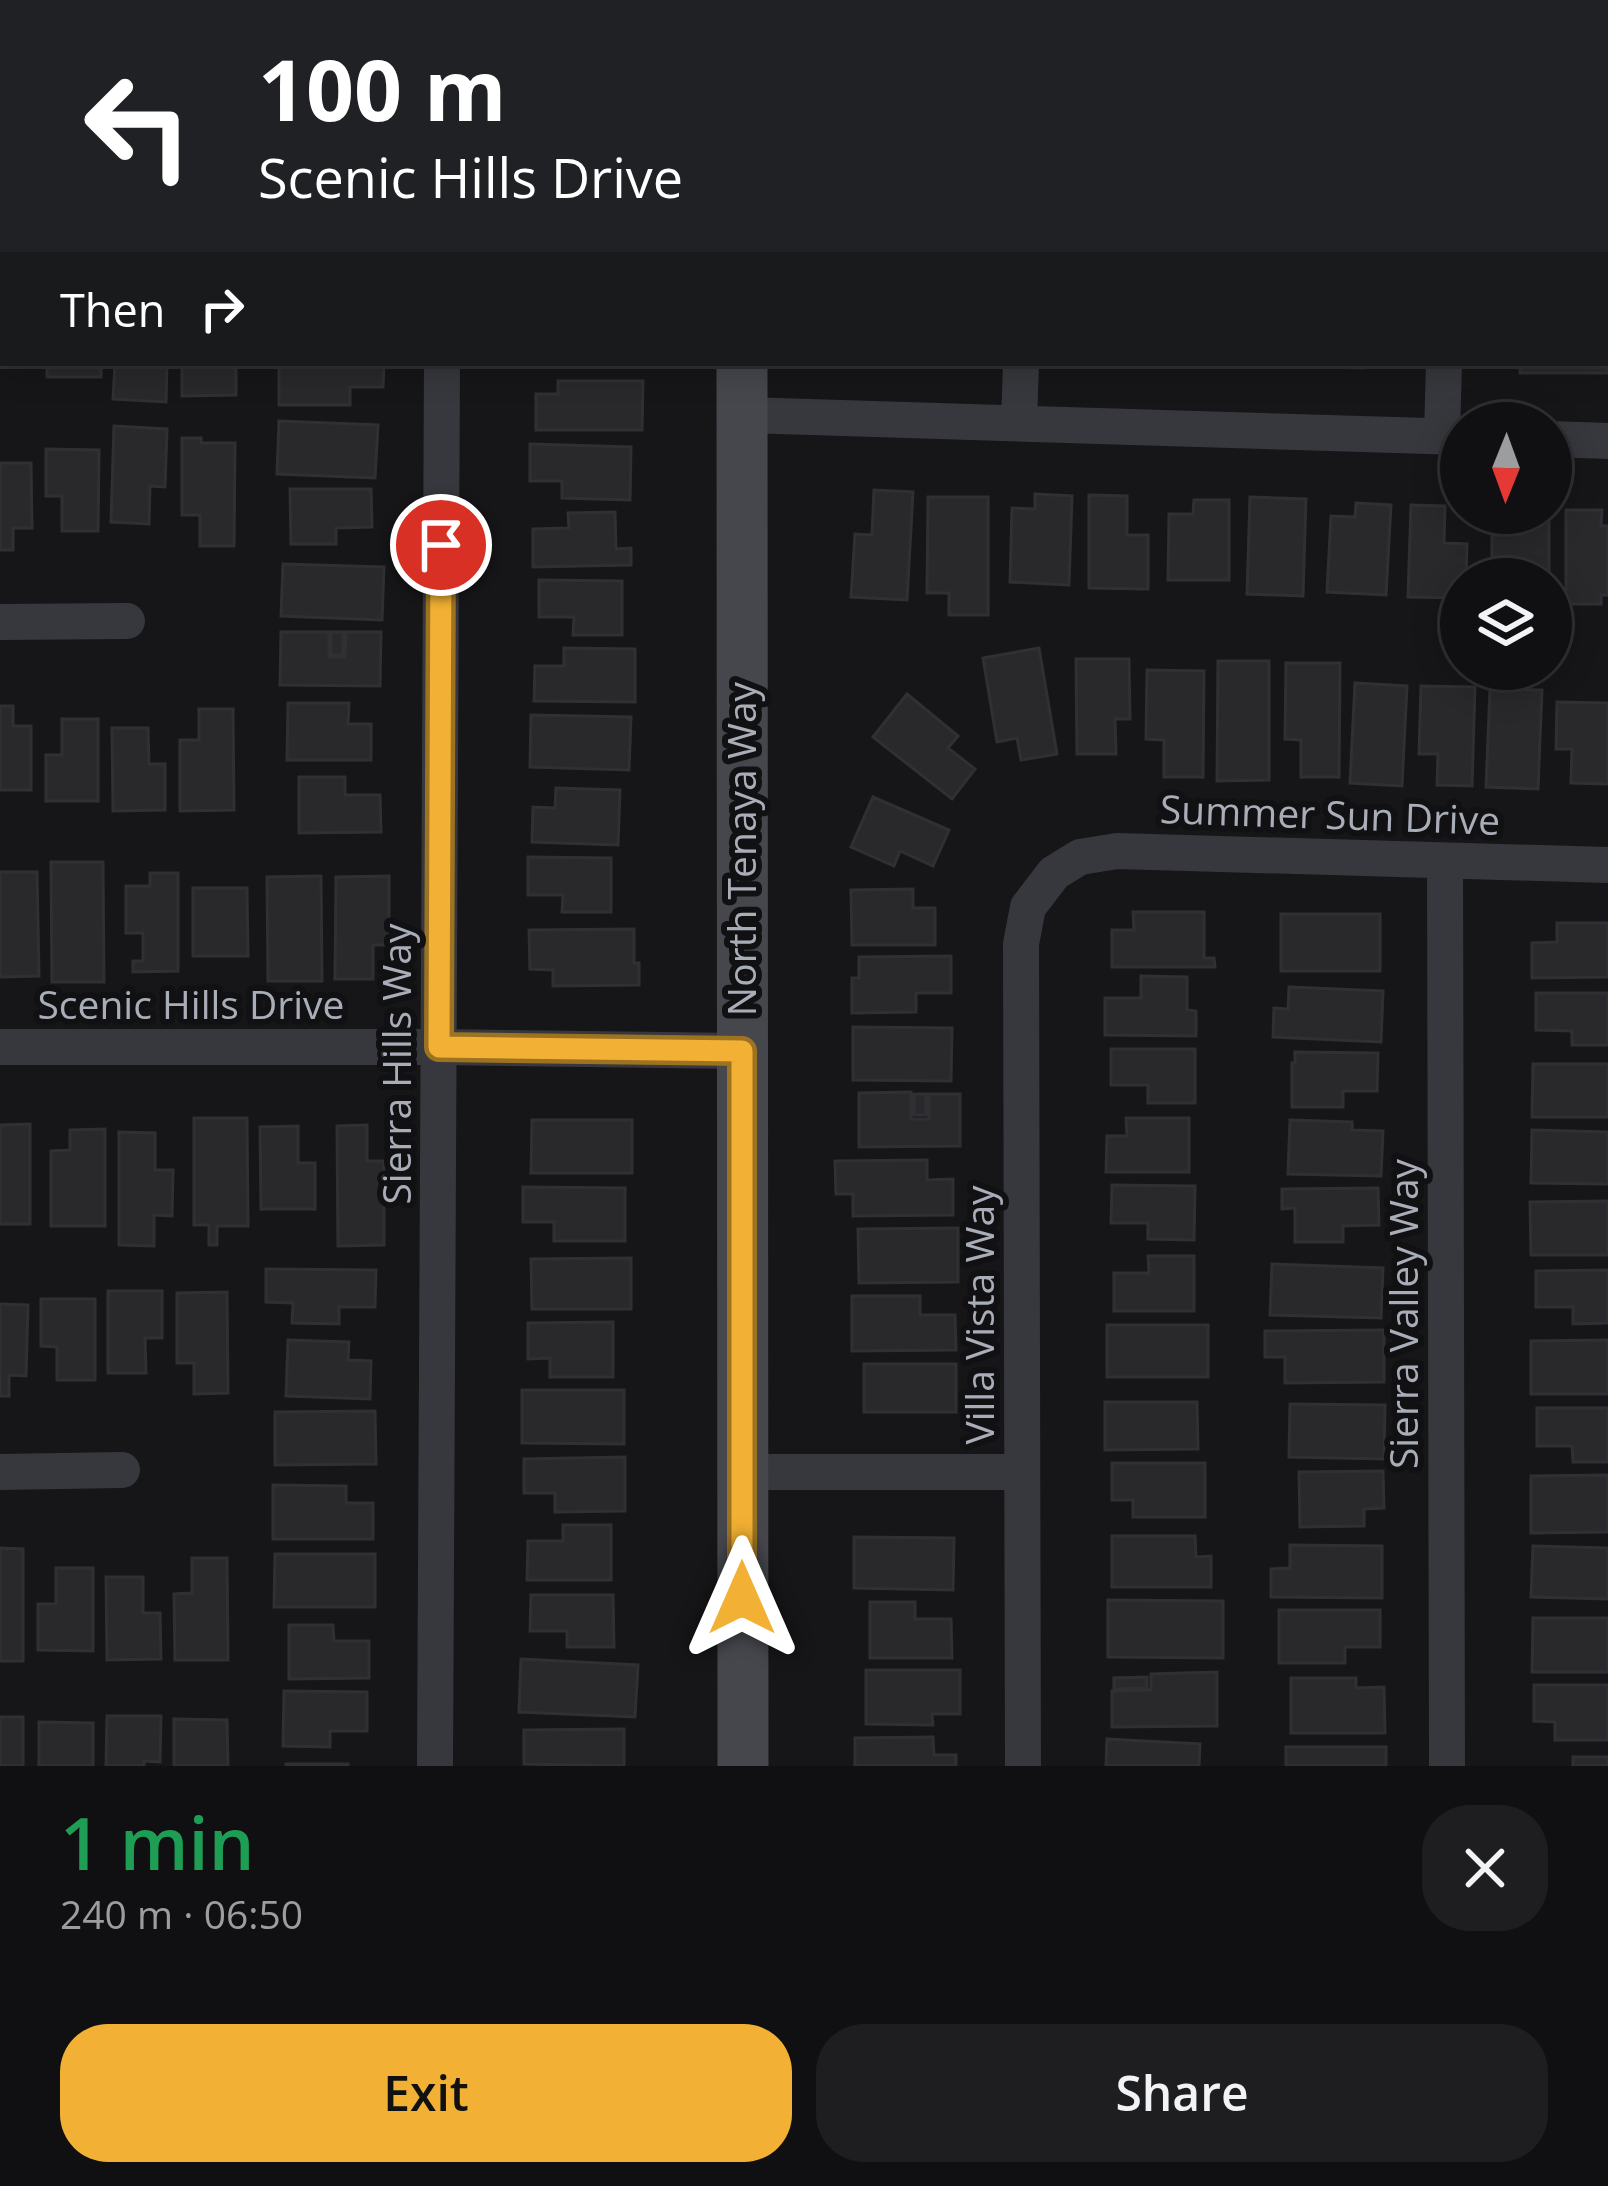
<!DOCTYPE html>
<meta charset="utf-8">
<style>
:root{--surface:#101012;--page:#1e1e20;--text:#f1f3f6;--muted:#9c9d9f;--line:#303032;--accent:#f2b134}
body{margin:0;font-family:"Open Sans",sans-serif;background:var(--page);color:var(--text);height:100vh;display:flex;flex-direction:column;font-size:45px;white-space:nowrap}
*{box-sizing:border-box;margin:0}
p{font-size:39px;color:var(--muted)}
.icon{flex:none;width:66px;height:66px;fill:none;stroke:currentColor;stroke-width:2;stroke-linecap:round;stroke-linejoin:round}
.map{position:relative;height:1766px;overflow:hidden}
.panel{display:flex;flex-direction:column;background:var(--surface);flex:1}
.panel>*{flex:none}
.hud{position:absolute;left:0px;top:0px;width:1608px;height:366px;box-shadow:0 6px 30px #0003,0 0 0 3px var(--line);background:#202124;color:#fff;overflow:hidden}
.needle{width:78px;rotate:181deg}
.buttons{position:absolute;left:1440px;top:402px;display:grid;gap:24px}
.buttons a{display:grid;place-items:center;width:132px;height:132px;border-radius:50%;background:var(--surface);box-shadow:0 6px 30px #0003,0 0 0 3px var(--line);font-size:60px}
.pin{position:absolute;display:grid;place-items:center;width:102px;height:102px;color:#fff;margin:-51px;border:6px solid #fff;border-radius:50%;box-shadow:0 3px 12px #0007}
.me{position:absolute;width:132px;margin:-66px;rotate:0deg;stroke-linejoin:round;filter:drop-shadow(0 0 9px #0008)}
.turn{display:flex;align-items:center;gap:42px;height:252px;padding:0 60px;font-size:54px}
.turn .icon{width:156px;height:156px;stroke-width:2.5}
.turn b{display:block;font-size:84px;line-height:102px}
.then{display:flex;align-items:center;height:114px;padding:0 60px;background:#0003;gap:24px;font-size:45px}
.round{display:grid;place-items:center;flex:none;width:126px;height:126px;border-radius:48px;background:var(--page)}
.summary{display:flex;align-items:center;justify-content:space-between;height:204px;padding:0 60px}
h1{font-size:72px;font-weight:600;line-height:90px;color:#1e9e55}
.cta{display:flex;gap:24px;margin-top:auto;padding:24px 60px}
.cta a{flex:1;height:138px;border-radius:48px;background:var(--accent);color:#111;font-size:48px;font-weight:600;line-height:138px;text-align:center}
.cta a+a{background:var(--page);color:var(--text)}
.map>svg:first-child{display:block}
</style>
<div class="map">
<svg width="1608" height="1766" viewBox="0 0 1608 1766">
<rect width="100%" height="100%" fill="#161618"/>
<path fill="#29292c" stroke="#303034" stroke-width="3" d="M303 0H386V3H303Z
M539 0H643V3H539Z
M850 0H963V3H850Z
M1101 0H1193V3H1101Z
M1302 0H1385V3H1302Z
M1525 0 1608 1V60H1605V3H1525Z
M0 30 3 31V124H0Z
M1605 157 1608 158V216H1605Z
M1605 242H1608V295H1605Z
M0 279H3V363L34 365H0Z
M1605 314H1608V373H1520V363H1605Z
M47 363H101V377H47Z
M115 363H167L166 402 113 399Z
M182 363H236V395L182 396Z
M279 363H384L383 387H350V405H279Z
M1295 363H1362V368L1295 366Z
M558 381H643L642 430H536V394H558Z
M279 421 378 425 375 478 277 474Z
M114 426 167 429 165 487 150 486 149 524 111 522Z
M182 438H201V443H235L234 546H200V515H182Z
M530 444 631 447 630 500 562 498V481H530Z
M46 449 99 450 98 531H62V496H46Z
M0 463H31L32 528H13V550H0Z
M290 489H371L372 527 336 528V544H291Z
M874 490 913 492 907 600 851 597 855 534 872 535Z
M1035 494 1072 496 1069 585 1010 582 1012 508 1035 509Z
M1089 495 1127 496V535H1148V589L1089 588Z
M928 497H988V615H949V593H927Z
M1250 497 1306 499 1303 596 1247 594Z
M1194 500H1229V580H1168L1169 514H1193Z
M1356 503 1391 505 1386 595 1327 592 1331 516 1355 517Z
M1411 505 1445 506 1444 543 1467 544 1466 579H1461V598L1408 597Z
M1566 510H1602L1601 526H1608V595H1601V604H1566Z
M615 512 616 549 631 548V565L533 567V529L569 528 568 513Z
M1492 513H1549V579H1492Z
M283 564 384 567 382 620 281 616Z
M539 580 622 581V635H573L574 617H539Z
M281 632H329V657H345L346 632H381L380 686 280 685Z
M331 632H343V655H331Z
M564 648 635 649V702L534 701 535 666H564Z
M1039 648 1057 754 1021 760 1017 738 997 742 983 658Z
M1076 659H1129L1130 719H1115L1116 754H1077Z
M1218 661H1269V780L1217 781Z
M1286 663H1340L1339 777H1301V740L1285 739Z
M1147 670 1204 671 1203 777H1164V740L1146 739Z
M1355 683 1407 686 1402 786 1350 783Z
M1421 686 1475 687 1472 786 1437 785 1438 754H1419Z
M1490 689 1542 690 1538 789 1486 787Z
M907 694 958 736 948 748 975 769 952 799 873 737Z
M1557 702 1608 703V784L1571 783 1572 749H1556Z
M288 703H349L348 724H371V760H287Z
M0 706H13V726H31V790H0Z
M199 709H233L234 810 180 811V740H199Z
M531 715 631 717 629 770 530 767Z
M62 719H98V801H46V755H62Z
M112 728H148L149 764H165V810L113 811Z
M299 777H345V795H380L381 832 299 833Z
M556 788 620 790 618 845 532 842 533 807 555 808Z
M873 797 949 830 933 866 900 851 894 866 851 847Z
M528 857 611 858V912H562L563 895H528Z
M51 862H103L104 982H52Z
M0 872H37L39 976 0 977Z
M150 873H178V971L133 972V961H143V933H126V886H150Z
M321 876 322 981H268L267 877Z
M389 876V945H373V979H335L336 877Z
M193 888H247L248 956H193Z
M913 889V908H935V945H852L851 890Z
M1133 912H1204V958H1214L1215 967H1112V930H1134Z
M1281 914H1380V971H1281Z
M1557 923H1608V977L1532 978V943L1557 942Z
M634 929V963H639V985L553 986V970L530 969 529 930Z
M951 956V993H916V1012L852 1013V978H859V957Z
M1141 976 1187 977V1010L1196 1011V1036L1105 1035V998H1141Z
M1289 987 1383 991 1381 1042 1273 1037 1274 1008 1288 1009Z
M1536 993H1608V1045H1572V1031L1536 1030Z
M853 1027 952 1028 951 1081 853 1080Z
M1111 1049H1195V1103H1148V1085H1111Z
M1295 1052 1378 1053 1377 1091H1343V1107H1292V1063H1295Z
M1533 1064H1608V1117H1532Z
M911 1092V1119H929V1094H960V1146L859 1147V1093Z
M914 1094H926V1115H914Z
M194 1118H247L248 1226H217V1245H209V1225H194Z
M1126 1118H1189V1172H1106L1107 1136H1127Z
M532 1120H632V1173H531Z
M1290 1120 1352 1122V1130L1383 1131 1381 1176 1288 1174Z
M30 1124V1224H0V1125Z
M367 1125V1161H384V1245L338 1246 337 1126Z
M298 1126V1163H315V1209H261L260 1127Z
M105 1129V1226H51V1151L70 1150V1130Z
M1532 1130 1608 1132V1184L1531 1183Z
M119 1132 155 1133V1170H173L172 1216 154 1215V1246L119 1245Z
M927 1160V1180L953 1179V1215L853 1216V1194H836L835 1161Z
M1112 1185 1195 1186 1194 1240 1148 1239V1223H1111Z
M523 1187 625 1188V1241H554V1222H523Z
M1378 1188 1379 1225 1343 1226V1242H1295V1208L1282 1209V1189Z
M1608 1201V1255H1531L1530 1202Z
M958 1228V1282L859 1283 858 1229Z
M1148 1256H1194V1311H1114V1273H1149Z
M631 1258V1309H532L531 1259Z
M1272 1264 1383 1268 1381 1318 1270 1315Z
M266 1269 376 1270 375 1307H339V1324L292 1323 293 1303 266 1302Z
M1608 1270V1323L1573 1324V1307H1536V1271Z
M108 1291H162V1338H145L146 1373H108Z
M227 1292 228 1393 194 1394V1363H177V1293Z
M852 1296H920V1315H955L956 1350 852 1351Z
M41 1299H95V1380H57V1347L41 1346Z
M0 1304 28 1305 26 1376 9 1375V1396H0Z
M613 1322V1377H550V1358L528 1359V1323Z
M1107 1325H1208V1377H1107Z
M1384 1330V1382L1285 1383V1357H1265V1331Z
M288 1340 349 1342 348 1360 371 1361 370 1399 286 1396Z
M1608 1340V1394H1531V1341Z
M864 1364H956V1412H864Z
M522 1390H624V1444L522 1443Z
M1105 1402H1197L1198 1449 1105 1450Z
M1290 1404 1385 1405 1384 1459 1289 1457Z
M1537 1408H1608V1462H1573L1572 1446H1537Z
M375 1411 376 1464 275 1465V1412Z
M625 1457V1511L555 1512V1493H524V1459Z
M1112 1463H1205V1517H1133V1500H1112Z
M1383 1471 1384 1508 1364 1509V1526L1300 1527 1299 1472Z
M1608 1475V1532L1531 1533V1476Z
M273 1485 346 1486V1503H373V1539H273Z
M563 1525H611V1580H527L528 1541H563Z
M1112 1536H1195L1196 1557 1211 1556V1587H1112Z
M854 1537 954 1538 953 1590 854 1588Z
M1290 1545 1382 1546V1598L1271 1597V1569L1290 1568Z
M1533 1546 1608 1548V1599L1531 1597Z
M0 1548 23 1549V1661H0Z
M275 1554H375V1607H274Z
M192 1558H227L228 1660H175L174 1594 192 1593Z
M56 1568H93V1651L38 1650V1604H56Z
M106 1577H143V1613H160L161 1659 107 1660Z
M531 1595H613L614 1647H567V1631H530Z
M1108 1600 1223 1601V1658L1108 1657Z
M870 1602H915V1619H951L952 1658H870Z
M1279 1610H1380V1647H1345V1663H1279Z
M1533 1618H1608V1672H1532Z
M289 1625H333L334 1641H369V1678L289 1679Z
M521 1659 638 1665 635 1717 519 1712Z
M866 1670H960V1714H932L933 1725 866 1724Z
M1217 1672V1726L1112 1727V1691L1151 1690V1674Z
M1147 1677V1688L1114 1689V1678Z
M1291 1678H1356V1688L1384 1687 1385 1733H1291Z
M1534 1685H1608V1740H1555V1722L1534 1721Z
M284 1691 367 1692V1731H330V1747L283 1746Z
M107 1716H161L160 1762 144 1761V1766H106Z
M0 1717H23V1766H0Z
M174 1719 227 1720 228 1766H174Z
M39 1722 93 1723V1766H39Z
M624 1729V1766L524 1764V1730Z
M933 1737 934 1755H956V1766H855V1738Z
M1107 1739 1200 1744 1199 1766H1106Z
M1286 1747H1386V1766H1286Z
M1573 1757H1608V1766H1573Z
M286 1764H348V1766H286Z"/>
<g fill="none" stroke-linecap="round" stroke-linejoin="round">
<path stroke="#37383d" stroke-width="36" d="M444 3V0
M1030 3V0
M1454 3V0
M0 198H3
M742 415 1461 437
M1019 423 1021 363
M1442 436 1444 363
M1551 439 1608 441
M0 622 127 621
M1445 862 1447 1766
M0 1047H439L742 1051
M0 1472 122 1470
M742 1472H1022
M435 1766 442 363
M1023 1766 1021 944 1028 907 1054 873 1080 857 1117 851 1608 865"/>
<path stroke="#45474d" stroke-width="51" d="M743 3V0
M742 363 743 1766"/>
</g>
<g fill="none" stroke-linecap="round" stroke-linejoin="round">
<g stroke="#9d7322" stroke-width="30">
<path id="route" d="M441 545 439 1047 742 1051V1598"/>
</g>
<use href="#route" stroke="#f2b134" stroke-width="21"/>
</g>
<g text-anchor="middle" stroke-width="12" stroke-linejoin="round" paint-order="stroke">
<g font-size="39" fill="#a8adb8" stroke="#111113">
<text transform="translate(1330 815) rotate(2)" y="14">Summer Sun Drive</text>
<text transform="translate(742 849) rotate(-90)" y="14">North Tenaya Way</text>
<text x="191" y="1019">Scenic Hills Drive</text>
<text transform="translate(397 1064) rotate(-90)" y="14">Sierra Hills Way</text>
<text transform="translate(1404 1314) rotate(-90)" y="14">Sierra Valley Way</text>
<text transform="translate(980 1315) rotate(-90)" y="14">Villa Vista Way</text>
</g>
</g>
</svg>
<div class="buttons">
<a><svg class="needle" viewBox="-14 -14 28 28"><path d="M0-13l5 13h-10z" fill="#e53935"/><path d="M0 13l5-13h-10z" fill="#9c9d9f"/></svg></a>
<a><svg class="icon" aria-label="layers" viewBox="0 0 24 24"><path d="M12 4l9 5-9 5-9-5zM3 14l9 5 9-5"/></svg></a>
</div>
<div class="pin" style="left:441px;top:545px;background:#d93025"><svg class="icon" aria-label="arrive" viewBox="0 0 24 24"><path d="M6 21V4h12l-3 4 3 4H6"/></svg></div>
<svg class="me" style="left:742px;top:1598px" viewBox="-20 -20 40 40"><path d="M0-17L14 15 0 8-14 15z" fill="#f2b134" stroke="#fff" stroke-width="4"/></svg>
<div class="hud">
<div class="turn"><svg class="icon" aria-label="left" viewBox="0 0 24 24"><path d="M17 20v-9H6M10 6l-5 5 5 5"/></svg><div><b>100 m</b>Scenic Hills Drive</div></div>
<div class="then">Then<svg class="icon" aria-label="right" viewBox="0 0 24 24"><path d="M7 20v-9h11M14 6l5 5-5 5"/></svg></div>
</div>
</div>
<section class="panel">
<div class="summary"><div><h1>1 min</h1><p>240 m · 06:50</p></div><a class="round"><svg class="icon" aria-label="close" viewBox="0 0 24 24"><path d="M6 6l12 12M18 6L6 18"/></svg></a></div>
<div class="cta"><a>Exit</a><a>Share</a></div>
</section>
